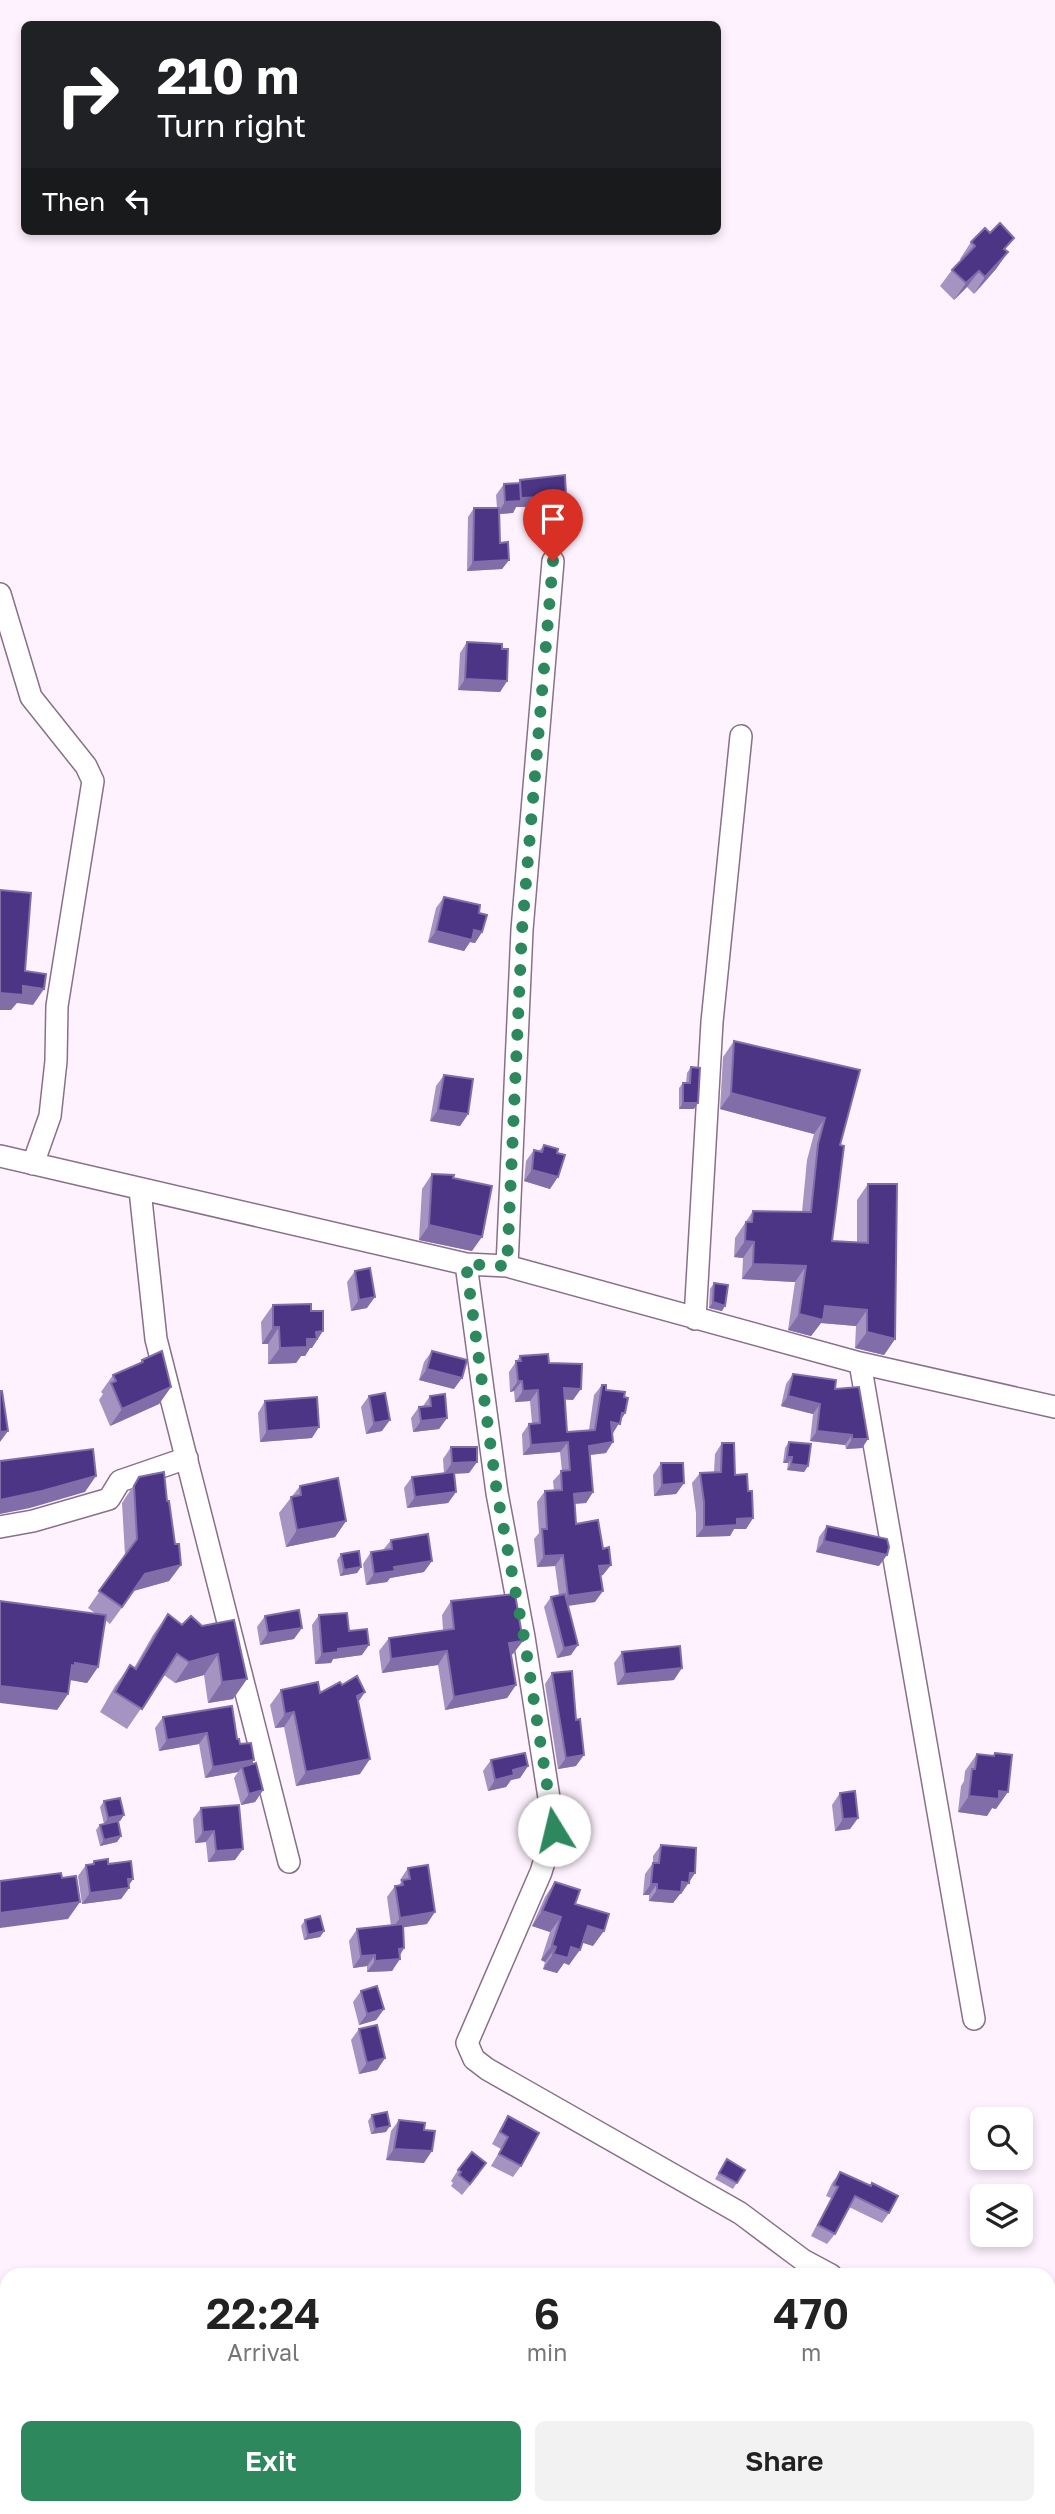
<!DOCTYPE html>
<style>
:root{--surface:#fff;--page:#f2f2f2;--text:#222;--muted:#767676;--accent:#2e885e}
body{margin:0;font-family:"Golos Text",sans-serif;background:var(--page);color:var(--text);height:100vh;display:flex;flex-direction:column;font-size:26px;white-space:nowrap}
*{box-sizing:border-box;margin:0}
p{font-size:23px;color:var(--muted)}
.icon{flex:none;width:38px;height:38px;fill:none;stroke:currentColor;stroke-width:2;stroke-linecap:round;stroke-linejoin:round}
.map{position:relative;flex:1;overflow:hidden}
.details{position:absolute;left:0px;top:2268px;width:1055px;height:247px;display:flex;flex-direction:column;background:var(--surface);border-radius:21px 21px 0 0;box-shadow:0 4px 10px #0003}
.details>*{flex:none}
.banner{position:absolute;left:21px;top:21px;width:700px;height:214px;border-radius:10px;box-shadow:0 4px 10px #0003;background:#202124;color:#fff;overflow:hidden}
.buttons{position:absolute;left:970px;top:2107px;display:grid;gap:14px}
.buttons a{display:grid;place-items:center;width:63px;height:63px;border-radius:10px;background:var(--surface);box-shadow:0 4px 10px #0003;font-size:35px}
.pin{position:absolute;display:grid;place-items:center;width:60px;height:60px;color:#fff;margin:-72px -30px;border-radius:50% 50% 50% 0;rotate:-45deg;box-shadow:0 0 7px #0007}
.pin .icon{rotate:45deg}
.me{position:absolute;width:77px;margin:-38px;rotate:351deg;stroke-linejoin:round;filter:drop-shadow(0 0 5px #0008)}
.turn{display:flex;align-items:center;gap:24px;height:147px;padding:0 21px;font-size:32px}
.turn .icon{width:91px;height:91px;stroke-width:2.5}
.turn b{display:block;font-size:49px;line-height:60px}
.then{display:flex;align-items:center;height:66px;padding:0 21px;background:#0003;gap:14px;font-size:26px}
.eta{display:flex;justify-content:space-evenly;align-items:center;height:119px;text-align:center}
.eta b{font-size:42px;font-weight:600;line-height:49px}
.button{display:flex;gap:14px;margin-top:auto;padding:14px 21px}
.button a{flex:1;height:80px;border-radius:10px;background:var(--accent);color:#fff;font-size:28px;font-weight:600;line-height:80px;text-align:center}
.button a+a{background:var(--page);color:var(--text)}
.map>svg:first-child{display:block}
</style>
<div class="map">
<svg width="1055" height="2514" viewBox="0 0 1055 2514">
<rect width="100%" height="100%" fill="#fef2fe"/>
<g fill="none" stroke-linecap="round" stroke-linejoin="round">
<g stroke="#897089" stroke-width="24">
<path id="minor" d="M0 594 31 697 86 766 93 781 57 1006 56 1061 50 1116 33 1164
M0 1156 466 1264 507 1266 860 1363 1055 1407
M140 1190 156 1339 289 1862
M466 1264 497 1493 524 1637 554 1830 541 1872 467 2043 474 2059 487 2069 740 2213 803 2260 831 2275
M507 1266 522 930 553 561
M695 1319 712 1022 741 736
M860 1363 974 2019
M0 1527 33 1521 109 1499 120 1481 187 1458
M1048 2391 1055 2394"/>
</g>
<use href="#minor" stroke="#fff" stroke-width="21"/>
</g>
<path fill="#a594c2" d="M971 242 1006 250 1008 252 996 269 974 294 967 287 954 300 940 286 952 270 961 260 960 259Z
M520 480 566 496 559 506 516 507 513 513 499 514 500 543 509 560 502 569 467 571 468 517 474 508H497L496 495 504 484 518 483Z
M467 642 502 649 507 681 500 692 458 690 460 653Z
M444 897 479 913 482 932 475 943 470 942 464 951 428 942 436 908Z
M734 1041 860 1070 840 1145 832 1241 857 1243V1200L868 1184 895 1339 884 1355 855 1348 856 1326 821 1323 811 1336 788 1330 795 1282 742 1279 743 1258 734 1257 735 1238 753 1211 802 1212 807 1160 814 1134 720 1109 723 1057Z
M691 1067 694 1109H679V1088L683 1083H686L687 1073Z
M444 1075 468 1114 460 1126 430 1121 436 1086Z
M544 1145 550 1189 524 1181 526 1161 534 1150 539 1151Z
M432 1174 453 1178 472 1251 419 1240 422 1189Z
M355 1271 367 1308 351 1311 347 1282Z
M714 1283 722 1311 709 1308 710 1289Z
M273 1305 312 1348H310L305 1356H301L296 1363 268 1364V1344H262L261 1322Z
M432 1351 454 1389 419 1380 424 1362Z
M520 1356 549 1363 573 1400 565 1399 567 1432 589 1430 594 1395 602 1385 606 1390 624 1397 625 1413 612 1434 606 1453 590 1455 593 1492 586 1503 575 1504 576 1524 603 1575 600 1576 595 1602 568 1605 571 1655 557 1658 544 1607 551 1597 559 1595 555 1566 537 1567 534 1539 539 1533 537 1502 545 1491H554L553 1481 562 1471 560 1452 523 1455 522 1434 529 1424 532 1423 530 1401 515 1402 514 1391 510 1392 509 1372Z
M142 1360 171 1387 159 1404 110 1426 99 1400 103 1394 101 1392 113 1375 140 1363Z
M793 1374 835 1389 868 1439 862 1448 846 1449 845 1445 810 1441 813 1414 781 1406 786 1384Z
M369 1396 382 1431 366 1434 361 1407Z
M430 1396 447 1418 439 1429 413 1432 411 1418 419 1407 423 1406Z
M265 1401 312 1438 260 1442 258 1413Z
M789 1442 808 1466 804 1472 787 1470 788 1463H783L785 1448Z
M722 1443 735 1475 748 1491 753 1518 746 1529H734L730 1536 696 1537V1513L692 1483 700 1473 714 1472 715 1454Z
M451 1447 477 1462 469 1473 454 1474 456 1492 448 1503 407 1508 404 1488 412 1477 444 1473 443 1459Z
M661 1463 684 1483 676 1494 654 1496 653 1475Z
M139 1477 167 1501 175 1544 181 1565 169 1581 134 1591 110 1624 105 1620 98 1667 87 1683 70 1680 68 1694 57 1710 95 1613 88 1608 125 1555 122 1503Z
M300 1486 346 1521 335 1537 286 1547 279 1513Z
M827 1526 879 1566 816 1552 819 1537Z
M391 1540 424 1572 390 1578 387 1582 366 1585 363 1564 371 1552 383 1550Z
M341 1554 361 1567 357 1573 340 1576 337 1560Z
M451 1601 513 1654 511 1655 516 1685 507 1698 445 1710 438 1665 382 1673 379 1651 389 1638 443 1630 442 1615Z
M168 1614 182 1625 247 1679 233 1699 208 1703 204 1675 175 1683 164 1675 127 1729 100 1712 115 1686 130 1665 134 1668 153 1635Z
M319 1615 349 1631 362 1655 333 1659 331 1663 315 1664 312 1625Z
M265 1616 294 1639 260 1645 257 1627Z
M622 1652 674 1680 617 1685 614 1663Z
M552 1673 576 1720V1766L558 1769 545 1684Z
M342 1685 358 1702 360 1774 296 1786 284 1727 275 1728 270 1705 281 1690 320 1693Z
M163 1717 237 1739 263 1790 255 1802 241 1805 234 1778 238 1772 205 1778 199 1744 159 1751 155 1728Z
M995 1753 996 1809 992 1808 987 1816 958 1812 961 1786 964 1781 965 1771 977 1754 993 1756Z
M491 1760 528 1766 520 1778 511 1780 506 1787 488 1791 483 1771Z
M840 1793 858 1818 850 1829 835 1831 832 1805Z
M104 1801 124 1815 120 1821 114 1822 121 1836 117 1842 100 1846 96 1830 100 1825 104 1824 100 1807Z
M201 1808 235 1860 208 1862 206 1842 195 1843 193 1819Z
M661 1845 695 1873 681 1894H680L673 1903 649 1901V1895H643L645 1874 653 1863V1856Z
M94 1861 108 1864 133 1879 128 1886 129 1888 121 1899 82 1904 78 1876 86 1865 92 1864Z
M408 1868 427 1924 403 1927 404 1948 392 1971 367 1972V1966L353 1968 349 1941 357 1929 391 1926 387 1897 395 1886 399 1885 401 1882 400 1880Z
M555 1882 575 1904 593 1946 582 1942 569 1965 564 1963 557 1973 543 1969 545 1962 541 1960 550 1932 532 1926 545 1897Z
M305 1920 324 1931 320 1937 304 1940 301 1926Z
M361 1991 384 2009 376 2020 359 2025 353 2002Z
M359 2029 385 2058 377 2070 359 2074 351 2040Z
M372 2115 386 2132 371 2134 368 2121Z
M508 2116 521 2166 513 2177 491 2166 501 2149 492 2144 501 2127Z
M399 2120 424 2130V2163L386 2160 391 2131Z
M727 2159 745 2170 733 2189 715 2179Z
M458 2170 479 2174 462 2195 451 2186 453 2183 451 2181Z
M840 2172 889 2213 882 2223 849 2207 835 2234 827 2244 811 2236 831 2198 826 2196 832 2183Z
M71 2508H103L105 2514H72L73 2512Z"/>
<path fill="#816ea9" d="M1008 252 996 269 974 294 985 277Z
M979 271 967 287 954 300 966 283Z
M566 496 559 506 516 507 513 513 497 514 505 502 519 501 521 498Z
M509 560 502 569 467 571 473 562Z
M465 679 507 681 500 692 458 690Z
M474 930 482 932 475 943 470 942 464 951 428 942 436 931Z
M23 986 44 989 33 1005 17 1003 11 1010H0V993Z
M731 1093 825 1118 814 1134 720 1109Z
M683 1103H698L694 1109H679Z
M438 1110 468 1114 460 1126 430 1121Z
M532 1170 558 1177 550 1189 524 1181Z
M429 1225 482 1237 472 1251 419 1240Z
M745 1241 754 1242 743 1258 734 1257Z
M753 1264 806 1266 795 1282 742 1279Z
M375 1297 367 1308 351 1311 359 1300Z
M713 1302 725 1306 722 1311 709 1308Z
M825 1306 867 1310 856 1326 821 1323 811 1336 788 1330 799 1314Z
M273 1327H279L268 1344H262Z
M323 1331 312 1348H310L305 1356H301L296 1363 268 1364 280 1348 307 1339 316 1332Z
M867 1332 895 1339 884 1355 855 1348Z
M427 1369 462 1378 454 1389 419 1380Z
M518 1381H522L514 1391 510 1392Z
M171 1387 159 1404 110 1426 122 1409Z
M564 1388 581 1389 573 1400 556 1399Z
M538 1390 530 1401 515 1402 523 1391Z
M788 1396 820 1404 813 1414 781 1406Z
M622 1413H625L612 1435 611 1422Z
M447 1418 439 1429 413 1432 421 1421Z
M390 1420 382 1431 366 1434 374 1423Z
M319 1427 312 1438 260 1442 267 1431Z
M8 1431 0 1442V1432Z
M817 1431 852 1435 845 1445 810 1441Z
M852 1439H868L862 1448 846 1449Z
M568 1442 560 1452 523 1455 531 1445Z
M613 1442 606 1453 581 1456 589 1446Z
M787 1457H792L788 1463H783Z
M477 1462 469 1473 444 1474 452 1463Z
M791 1464 808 1466 804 1472 787 1470Z
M96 1476 85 1492 30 1508 0 1514V1500Z
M684 1483 676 1494 654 1496 662 1485Z
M456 1492 448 1503 407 1508 415 1497Z
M593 1492 586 1503 567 1504 574 1494Z
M753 1518 746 1529H734L730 1536 696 1537 704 1527 737 1519Z
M346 1521 335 1537 286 1547 297 1530Z
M824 1541 887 1555 879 1566 816 1552Z
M563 1555 555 1566 537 1567 544 1556Z
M432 1561 424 1572 390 1578 387 1582 366 1585 374 1574 394 1567Z
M181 1565 169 1581 133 1591 145 1574Z
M611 1565 603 1575 592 1577 599 1566Z
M361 1567 357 1573 340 1576 344 1570Z
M603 1591 595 1602 561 1607 568 1596Z
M302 1628 294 1639 260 1645 268 1633Z
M523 1641 513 1654 500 1656 509 1643Z
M369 1645 362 1655 333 1659 331 1663 315 1664 322 1654 338 1649Z
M578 1645 571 1655 557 1658 564 1648Z
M447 1651 438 1665 382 1673 391 1659Z
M218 1654 204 1675 175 1683 189 1662Z
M75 1663 98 1667 87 1683 65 1679 72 1665Z
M682 1668 674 1680 617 1685 625 1674Z
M247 1679 233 1699 208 1703 222 1682Z
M516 1685 507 1698 445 1710 454 1697Z
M0 1686 68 1694 57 1710 0 1703Z
M365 1692 355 1707 357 1696Z
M294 1712 284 1727 275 1728 285 1714Z
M207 1733 199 1744 159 1751 167 1740Z
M584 1755 576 1766 558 1769 566 1758Z
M370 1759 360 1774 296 1786 306 1772Z
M254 1760 246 1771 242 1767 238 1772 205 1778 213 1767Z
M528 1766 520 1778 511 1780 506 1787 488 1791 495 1780 513 1770Z
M263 1790 255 1802 241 1805 249 1794Z
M999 1791 1008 1792 996 1809 992 1808 987 1816 958 1812 969 1796Z
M124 1815 120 1821 104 1824 108 1818Z
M858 1818 850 1829 835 1831 843 1819Z
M214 1831 206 1842 195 1843 203 1832Z
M121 1836 117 1842 100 1846 104 1840Z
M243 1849 235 1860 208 1862 216 1851Z
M690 1873H695L681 1894H680L673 1903 649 1901 657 1890Z
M128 1879H133L127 1888H129L121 1899 82 1904 90 1893Z
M651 1884H657L649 1895H643Z
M80 1902 68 1919 0 1928V1913Z
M542 1911 561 1917 550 1932 532 1926Z
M435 1912 427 1924 392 1929 400 1918Z
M588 1926 604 1931 593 1946 577 1941Z
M324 1931 320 1937 304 1940 308 1935Z
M552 1945 556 1947 545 1962 541 1960Z
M571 1947 580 1950 569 1965 564 1963 557 1973 543 1969 553 1954Z
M404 1948 397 1959H400L392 1971 367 1972 375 1961 399 1949Z
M375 1955 367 1966 353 1968 361 1956Z
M384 2009 376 2020 359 2025 367 2014Z
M385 2058 377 2070 359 2074 367 2063Z
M390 2126 386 2132 371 2134 375 2129Z
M394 2149 432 2151 424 2163 386 2160Z
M400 2508H402L397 2514H394Z"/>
<path fill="#4c3585" stroke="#816ea9" stroke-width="2" d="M1000 223 1014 238 1004 249 1008 252 985 277 979 271 966 283 952 270 975 246 971 242 985 228 990 233Z
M565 475 566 496 521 498 520 480Z
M520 483 521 501 505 502 504 484Z
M474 508H499L500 543 508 542 509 560 473 562Z
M467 642 502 644V649H508L507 681 465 679Z
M0 890 31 893 25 971 46 974 44 989 23 986V995L0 993Z
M444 897 480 905 479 913 487 915 482 932 474 930 472 940 436 931Z
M734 1041 860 1070 840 1145 844 1146 832 1241 868 1243V1184H897L895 1339 867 1332V1310L825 1306 823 1320 799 1314 806 1266 753 1264 754 1242 745 1241 746 1222H752L753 1211 811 1212 818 1144 825 1118 731 1093Z
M691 1067 700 1068 698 1103H683V1083H690Z
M444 1075 473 1079 468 1114 438 1110Z
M544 1145 558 1149 557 1153 565 1155 558 1177 532 1170 534 1150 542 1152Z
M432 1174 454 1175 453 1178 492 1186 482 1237 429 1225Z
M370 1268 375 1297 359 1300 355 1271Z
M714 1283 728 1285 725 1306 713 1302Z
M311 1304V1311H323V1331L316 1332 317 1339H307V1347L280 1348 279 1327H273V1305Z
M162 1351 171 1387 122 1409 111 1383 116 1381 113 1375 143 1362 142 1360Z
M432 1351 467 1360 462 1378 427 1369Z
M548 1354 549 1363 582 1364 581 1389 564 1388 567 1432 595 1430 602 1385H606V1390L625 1392 624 1397 628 1398 625 1413H622L620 1424 611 1422 613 1442 589 1446 593 1492 574 1494 576 1524 598 1520 603 1549 609 1547 611 1565 599 1566 603 1591 568 1596 563 1555 544 1556 542 1529H547L545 1491 562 1490 561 1471 570 1470 568 1442 531 1445 529 1424 540 1423 538 1390 523 1391 522 1381H518L516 1361H521L520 1356Z
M793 1374 836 1380 835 1389 859 1387 868 1439H852V1435L817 1431 820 1404 788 1396Z
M0 1391H2L8 1431 0 1432Z
M385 1393 390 1420 374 1423 369 1396Z
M445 1394 447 1418 421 1421 419 1407 431 1406 430 1396Z
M317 1397 319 1427 267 1431 265 1401Z
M789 1442 811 1444 808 1466 791 1464 792 1457H787Z
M722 1443H734L735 1475 747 1474 748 1491H752L753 1518 737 1519V1525L704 1527V1502L700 1473 721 1472Z
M451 1447H477V1462L452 1463Z
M93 1449 96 1476 42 1491 0 1500V1461Z
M661 1463H683L684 1483 662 1485Z
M164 1472 167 1501H169L175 1544H179L181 1565 145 1574 122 1607 99 1591 137 1539 134 1486 139 1477Z
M454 1472 456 1492 415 1497 412 1477Z
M338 1478 346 1521 297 1530 291 1497 301 1495 300 1486Z
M827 1526 887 1539 889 1547 887 1555 824 1541Z
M428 1534 432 1561 394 1567 395 1571 374 1574 371 1552 392 1549 391 1540Z
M359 1551 361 1567 344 1570 341 1554Z
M515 1594 523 1641 509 1643 516 1685 454 1697 447 1651 391 1659 389 1638 454 1629 451 1601Z
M565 1594 578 1645 564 1648 551 1597Z
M0 1601 106 1615 98 1667 75 1663V1666L72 1665 68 1694 0 1686Z
M299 1610 302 1628 268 1633 265 1616Z
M347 1613 349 1631 367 1629 369 1645 338 1649V1652L322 1654 319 1615Z
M168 1614 182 1625 191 1616 202 1626 234 1620 247 1679 222 1682 218 1654 189 1662 177 1654 142 1709 115 1692 130 1665 136 1669Z
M680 1646 682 1668 625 1674 622 1652Z
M572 1671 576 1720 580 1719 584 1755 566 1758 552 1673Z
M357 1676 365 1692 357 1696 370 1759 306 1772 294 1712 285 1714 281 1690 318 1682 320 1693 340 1682 342 1685Z
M232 1706 237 1739H239L240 1744 251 1743 254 1760 213 1767 207 1733 167 1740 163 1717Z
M525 1753 528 1766 513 1770 514 1775 495 1780 491 1760Z
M995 1753 1012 1755 1008 1792 999 1791V1799L969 1796 972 1769H975L977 1754 994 1756Z
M256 1763 263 1790 249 1794 242 1767Z
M855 1791 858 1818 843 1819 840 1793Z
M120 1798 124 1815 108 1818 104 1801Z
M239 1805 243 1849 216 1851 214 1831 203 1832 201 1808Z
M118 1821 121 1836 104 1840 100 1825Z
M661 1845 696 1848 695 1873H690L689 1883 682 1882 681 1892 657 1890V1884H651L653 1863H659Z
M108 1859V1864L131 1861 133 1879H128L129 1888 90 1893 86 1865 94 1864V1861Z
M428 1865 435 1912 400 1918 395 1886 403 1885 402 1880 410 1879 408 1868Z
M61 1873 62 1878 76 1876 80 1902 0 1913V1881Z
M555 1882 580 1890 575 1904 609 1914 604 1931 588 1926 580 1950 571 1947 568 1958 553 1954 556 1947 552 1945 561 1917 542 1911Z
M320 1916 324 1931 308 1935 305 1920Z
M403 1924 404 1948 399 1949 400 1959 375 1961V1955L361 1956 357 1929Z
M377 1986 384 2009 367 2014 361 1991Z
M377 2025 385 2058 367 2063 359 2029Z
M387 2112 390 2126 375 2129 372 2115Z
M508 2116 539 2133 521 2166 499 2154 508 2137 500 2132Z
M399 2120 425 2123 424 2130 435 2131 432 2151 394 2149Z
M472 2152 486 2163 470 2184 459 2175 461 2172 458 2170Z
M727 2159 745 2170 737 2183 719 2173Z
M840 2172 871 2186 872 2183 898 2196 889 2213 855 2196 835 2234 818 2225 838 2187 834 2185Z
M78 2508H103L105 2514H80Z
M370 2508H400L394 2513 395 2514H363Z"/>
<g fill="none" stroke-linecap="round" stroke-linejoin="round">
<path stroke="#2e885e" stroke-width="12" stroke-dasharray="0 21.6" d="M553 561 522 930 507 1266 466 1264 497 1493 524 1637 554 1830"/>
</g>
</svg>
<div class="buttons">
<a><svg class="icon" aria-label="search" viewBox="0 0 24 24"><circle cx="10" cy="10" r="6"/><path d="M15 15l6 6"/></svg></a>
<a><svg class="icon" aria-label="layers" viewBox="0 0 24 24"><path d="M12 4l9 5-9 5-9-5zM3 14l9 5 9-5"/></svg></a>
</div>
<div class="pin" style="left:553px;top:561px;background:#d93025"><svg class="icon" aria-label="arrive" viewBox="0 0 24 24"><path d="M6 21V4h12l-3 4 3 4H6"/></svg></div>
<svg class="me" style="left:554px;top:1830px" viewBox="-20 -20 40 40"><circle r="19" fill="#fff"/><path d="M0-13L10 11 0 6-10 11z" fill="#2e885e"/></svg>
<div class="banner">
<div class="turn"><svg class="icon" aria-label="right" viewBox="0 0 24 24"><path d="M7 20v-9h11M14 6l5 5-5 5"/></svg><div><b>210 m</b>Turn right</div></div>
<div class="then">Then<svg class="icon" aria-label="left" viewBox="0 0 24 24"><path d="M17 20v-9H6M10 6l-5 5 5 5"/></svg></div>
</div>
<section class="details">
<div class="eta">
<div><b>22:24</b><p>Arrival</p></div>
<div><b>6</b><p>min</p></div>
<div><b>470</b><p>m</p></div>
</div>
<div class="button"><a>Exit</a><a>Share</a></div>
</section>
</div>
